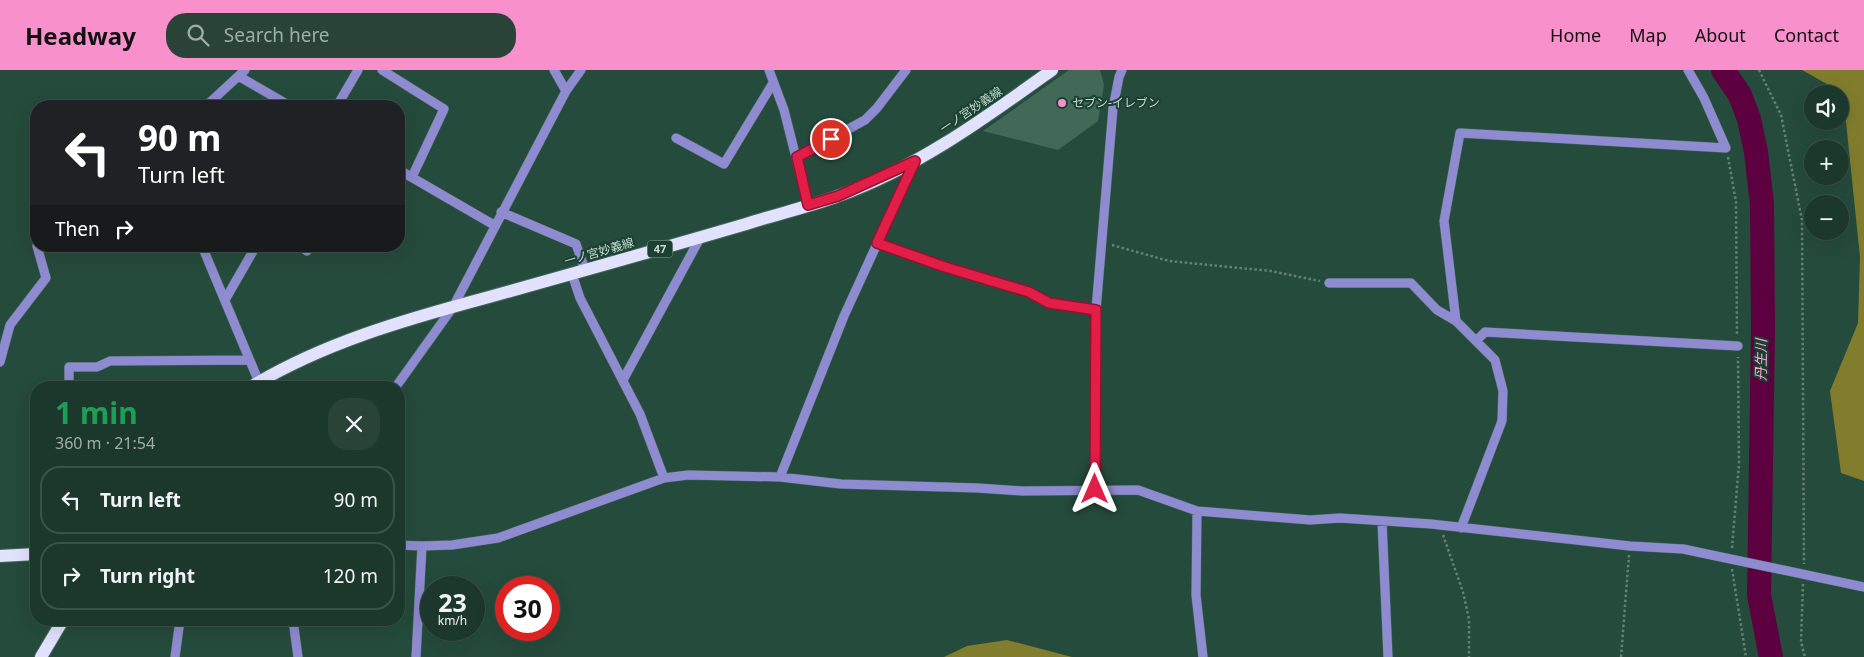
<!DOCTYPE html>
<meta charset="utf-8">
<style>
:root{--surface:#1c382d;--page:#294339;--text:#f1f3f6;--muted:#a0acaa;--line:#3a5249;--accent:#f890cb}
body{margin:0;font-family:"Noto Sans","Noto Sans JP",sans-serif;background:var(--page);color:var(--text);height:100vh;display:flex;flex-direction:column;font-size:19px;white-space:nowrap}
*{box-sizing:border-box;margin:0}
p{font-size:16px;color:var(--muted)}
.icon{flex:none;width:28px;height:28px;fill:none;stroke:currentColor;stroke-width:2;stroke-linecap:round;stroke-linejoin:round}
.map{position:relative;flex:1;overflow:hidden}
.details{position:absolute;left:30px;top:311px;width:375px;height:245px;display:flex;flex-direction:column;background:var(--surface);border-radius:20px;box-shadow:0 5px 20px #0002,0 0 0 1px var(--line)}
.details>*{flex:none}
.banner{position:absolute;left:30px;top:30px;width:375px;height:152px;border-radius:20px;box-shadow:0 5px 20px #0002,0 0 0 1px var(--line);background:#202124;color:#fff;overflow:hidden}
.fabs{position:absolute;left:1804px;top:15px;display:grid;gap:10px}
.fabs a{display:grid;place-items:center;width:45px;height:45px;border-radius:50%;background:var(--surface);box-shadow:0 5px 20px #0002,0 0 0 1px var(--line);font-size:25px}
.speed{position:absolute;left:420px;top:506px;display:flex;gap:10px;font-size:25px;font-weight:700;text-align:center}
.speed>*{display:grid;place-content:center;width:65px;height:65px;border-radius:50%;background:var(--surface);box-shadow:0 5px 20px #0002,0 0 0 1px var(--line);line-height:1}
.speed small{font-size:12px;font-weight:400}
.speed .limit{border:8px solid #d22;background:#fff;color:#111}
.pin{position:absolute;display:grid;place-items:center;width:42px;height:42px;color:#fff;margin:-21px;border:2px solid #fff;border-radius:50%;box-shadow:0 1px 5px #0007}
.me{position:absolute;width:55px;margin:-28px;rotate:0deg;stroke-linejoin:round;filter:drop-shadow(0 0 4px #0008)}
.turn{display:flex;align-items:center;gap:18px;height:105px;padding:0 25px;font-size:22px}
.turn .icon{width:65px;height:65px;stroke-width:2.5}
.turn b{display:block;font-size:35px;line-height:42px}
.then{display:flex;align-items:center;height:48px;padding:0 25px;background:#0003;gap:10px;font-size:19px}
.round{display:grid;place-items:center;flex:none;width:52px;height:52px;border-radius:20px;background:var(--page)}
.headline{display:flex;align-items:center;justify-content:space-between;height:85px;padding:0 25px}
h1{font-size:30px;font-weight:700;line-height:38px;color:#1e9e55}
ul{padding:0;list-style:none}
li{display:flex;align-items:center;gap:15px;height:68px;margin:0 10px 8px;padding:0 15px;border:2px solid var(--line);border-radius:20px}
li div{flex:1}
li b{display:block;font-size:19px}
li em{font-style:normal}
header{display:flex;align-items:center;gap:30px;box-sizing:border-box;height:70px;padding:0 25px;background:var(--accent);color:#111}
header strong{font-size:24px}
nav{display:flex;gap:28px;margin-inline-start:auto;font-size:18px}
.search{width:350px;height:45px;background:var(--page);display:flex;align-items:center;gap:12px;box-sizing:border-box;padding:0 18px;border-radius:20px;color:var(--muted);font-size:19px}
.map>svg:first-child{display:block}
</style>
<header>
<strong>Headway</strong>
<div class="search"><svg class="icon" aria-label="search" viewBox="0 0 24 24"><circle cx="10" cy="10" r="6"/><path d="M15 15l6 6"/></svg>Search here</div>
<nav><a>Home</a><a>Map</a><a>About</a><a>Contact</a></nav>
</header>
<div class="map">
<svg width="1864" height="587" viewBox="0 0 1864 587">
<rect width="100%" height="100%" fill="#254b3c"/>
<path fill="#827d2d" d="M1802 0H1864V411L1841 403 1830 321 1858 253 1860 187 1843 23Z
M1007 570 1072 587H944L967 576Z"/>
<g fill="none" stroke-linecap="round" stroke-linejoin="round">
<path stroke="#5d0040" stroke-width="24" d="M1723 0 1740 25 1749 49 1756 82 1762 134 1763 260 1759 525 1771 587"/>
</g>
<path fill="#426958" d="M1069 0H1100L1104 15 1098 51 1058 80 983 61Z"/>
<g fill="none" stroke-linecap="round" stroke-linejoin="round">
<g stroke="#45685a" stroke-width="10">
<path id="minor" d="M382 0 444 39 412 107
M554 0 566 21
M769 0 784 40 808 135
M240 7 290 36
M206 36 245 0
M337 36 358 0
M676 68 724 94 773 13
M797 87 865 50 877 38 906 0
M399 100 494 155
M501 142 576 174 585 200
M877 173 945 197 1029 222 1049 233 1096 240
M202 176 261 317
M300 176 307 181
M572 204 580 228 640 344 664 408
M1329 213H1411L1437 240 1456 251 1495 290 1503 321 1502 351 1461 458
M225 230 256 176
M1456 251 1444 151 1460 63 1726 78 1704 28 1688 0
M1476 271 1485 262 1738 276
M0 292 10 255 46 208 37 176
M623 310 700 168
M69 318V297H97L110 291 249 290
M395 318 453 237 566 21 581 0
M780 407 844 246 915 91
M1095 419 1096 240 1113 38 1119 7 1122 0
M1197 441 1196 525 1203 587
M1382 451 1388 587
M399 475 422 476 452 475 498 468 664 408 688 405 780 407 841 414 978 418 1022 421 1138 420 1197 441 1310 450 1340 448 1431 454 1630 476 1683 479 1864 517
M293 550 298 587
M175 587 180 550
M416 587 422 476"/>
</g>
<g stroke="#45685a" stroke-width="14">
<path id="major" d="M249 318C322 273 407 249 489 227 575 203 661 179 746 154 777 144 808 137 838 126 917 98 985 48 1052 0
M0 486 36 484
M41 587 63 550"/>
</g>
<path stroke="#638276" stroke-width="2.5" stroke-dasharray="2.5 2.5" stroke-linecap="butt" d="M1759 0 1781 45 1802 150 1804 494
M1728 87 1736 132 1737 266
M1112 175 1169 191 1271 201 1320 211
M1443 465 1463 522 1469 549V587
M1732 478 1739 394 1738 287
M1732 499 1746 587
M1803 514 1801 572 1805 587
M1621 587 1629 485"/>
<use href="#minor" stroke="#8f8bd1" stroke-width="9"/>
<use href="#major" stroke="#e2e2ff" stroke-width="12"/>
</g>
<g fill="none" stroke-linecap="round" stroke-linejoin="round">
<g stroke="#92132f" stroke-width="12">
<path id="route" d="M831 69 797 87 808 135 838 126 915 91 877 173 945 197 1029 222 1049 233 1096 240 1095 419"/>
</g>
<use href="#route" stroke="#e11d48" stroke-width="9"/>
</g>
<circle fill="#f890cb" stroke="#1a4132" stroke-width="2" cx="1062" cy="33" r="5"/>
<g text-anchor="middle" stroke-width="4" stroke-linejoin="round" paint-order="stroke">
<rect fill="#1a4132" stroke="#93ada2" stroke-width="1" x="647.5" y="170.5" width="25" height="17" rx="4"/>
<g font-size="11" font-weight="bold" fill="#c7dbd2">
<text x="660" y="183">47</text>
</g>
<g font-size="12" fill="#c7dbd2" stroke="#1a4132" text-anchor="start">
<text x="1072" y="37">セブン-イレブン</text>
</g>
<g font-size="12" fill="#c7dbd2" stroke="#1a4132">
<text transform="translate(971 40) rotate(-34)" y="4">一ノ宮妙義線</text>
<text transform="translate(599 182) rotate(-16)" y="4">一ノ宮妙義線</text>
</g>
<g font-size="14" font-style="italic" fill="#fca4d5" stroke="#1a4132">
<text transform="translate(1761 290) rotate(-89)" y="5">丹生川</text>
</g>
</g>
</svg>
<div class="fabs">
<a><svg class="icon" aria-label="sound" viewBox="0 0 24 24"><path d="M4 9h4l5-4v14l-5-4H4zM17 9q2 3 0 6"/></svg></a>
<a>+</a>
<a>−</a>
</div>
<div class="speed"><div>23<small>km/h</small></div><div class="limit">30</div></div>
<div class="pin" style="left:831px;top:69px;background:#d93025"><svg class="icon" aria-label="arrive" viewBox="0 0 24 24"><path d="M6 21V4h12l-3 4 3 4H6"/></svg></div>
<svg class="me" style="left:1095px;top:419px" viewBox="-20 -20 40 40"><path d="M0-17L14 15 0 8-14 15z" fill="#e11d48" stroke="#fff" stroke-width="4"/></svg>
<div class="banner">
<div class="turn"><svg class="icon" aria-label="left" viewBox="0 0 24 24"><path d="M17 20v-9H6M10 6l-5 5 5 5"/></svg><div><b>90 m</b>Turn left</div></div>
<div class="then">Then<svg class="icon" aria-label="right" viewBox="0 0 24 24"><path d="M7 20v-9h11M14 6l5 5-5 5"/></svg></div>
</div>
<section class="details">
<div class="headline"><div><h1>1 min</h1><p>360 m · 21:54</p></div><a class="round"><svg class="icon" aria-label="close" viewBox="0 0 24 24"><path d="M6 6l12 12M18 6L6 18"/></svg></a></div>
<ul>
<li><svg class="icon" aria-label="left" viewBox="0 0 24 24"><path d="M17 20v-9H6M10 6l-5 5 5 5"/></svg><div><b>Turn left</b></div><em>90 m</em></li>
<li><svg class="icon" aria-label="right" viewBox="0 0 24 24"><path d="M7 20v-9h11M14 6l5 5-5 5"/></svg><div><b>Turn right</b></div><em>120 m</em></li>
</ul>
</section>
</div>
